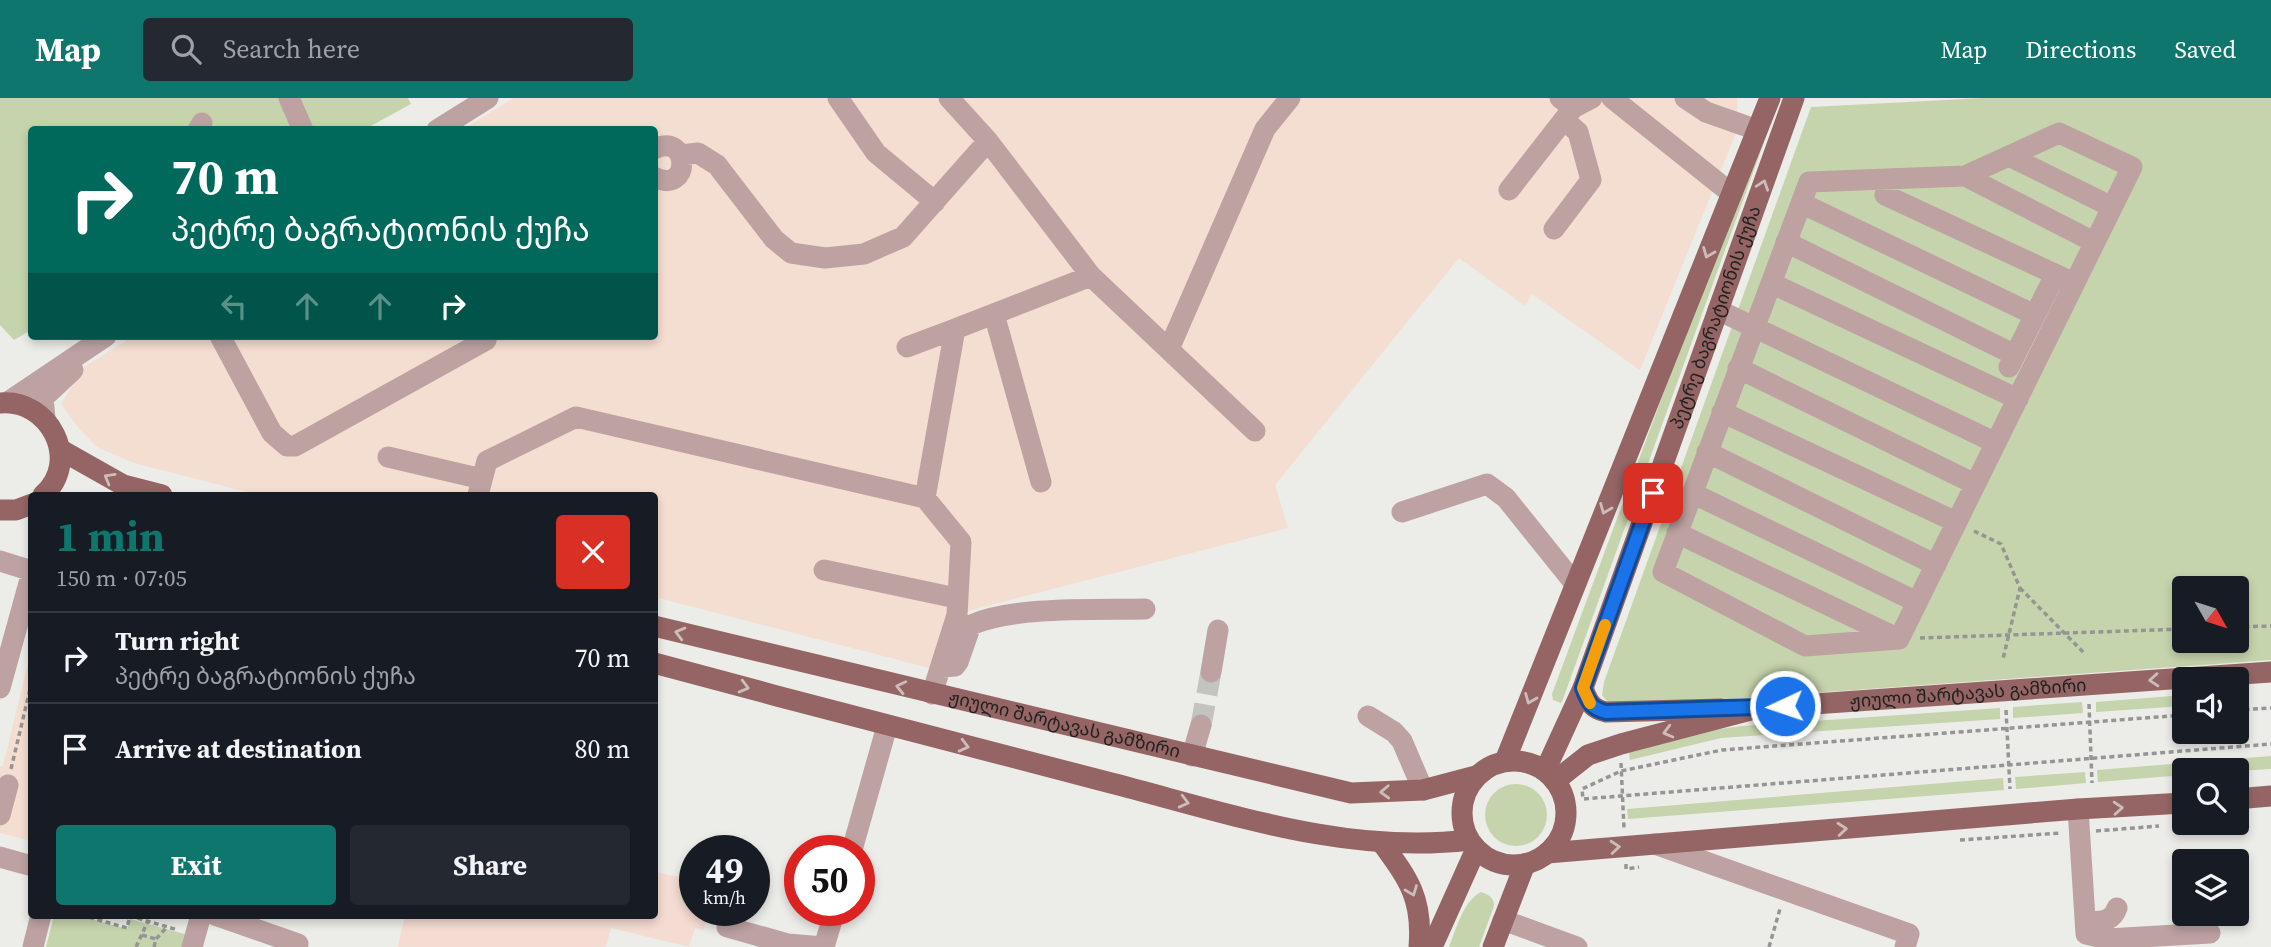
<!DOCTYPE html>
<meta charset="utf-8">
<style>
:root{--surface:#171b24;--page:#242831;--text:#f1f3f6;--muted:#9ea1a6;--line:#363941;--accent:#0f766e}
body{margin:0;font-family:"Source Serif 4","Noto Sans Georgian",serif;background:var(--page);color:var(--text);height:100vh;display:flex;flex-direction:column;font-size:26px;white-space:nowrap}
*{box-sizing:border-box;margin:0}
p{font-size:23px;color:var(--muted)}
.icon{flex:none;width:38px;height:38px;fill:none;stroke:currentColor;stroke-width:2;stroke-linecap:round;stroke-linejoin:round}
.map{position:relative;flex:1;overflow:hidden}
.panel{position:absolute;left:28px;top:394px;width:630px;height:427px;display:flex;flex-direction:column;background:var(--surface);border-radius:7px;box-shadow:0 4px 10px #0003}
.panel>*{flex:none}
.hud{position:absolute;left:28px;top:28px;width:630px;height:214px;border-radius:7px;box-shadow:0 4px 10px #0003;background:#00695c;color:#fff;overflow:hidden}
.needle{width:46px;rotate:129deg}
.buttons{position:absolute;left:2172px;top:478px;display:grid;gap:14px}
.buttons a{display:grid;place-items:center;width:77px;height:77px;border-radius:7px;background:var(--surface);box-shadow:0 4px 10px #0003;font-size:35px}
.speed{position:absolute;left:679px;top:737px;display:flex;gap:14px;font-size:35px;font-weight:700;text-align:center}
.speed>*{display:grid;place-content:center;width:91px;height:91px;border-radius:50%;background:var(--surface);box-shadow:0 4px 10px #0003;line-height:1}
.speed small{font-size:18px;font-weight:400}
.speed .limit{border:10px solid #d22;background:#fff;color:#111}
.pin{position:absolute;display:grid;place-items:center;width:60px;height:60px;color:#fff;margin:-30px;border-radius:14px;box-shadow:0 4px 10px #0006}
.me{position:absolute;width:77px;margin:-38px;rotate:267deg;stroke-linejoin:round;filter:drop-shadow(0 0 5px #0008)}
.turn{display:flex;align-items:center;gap:24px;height:147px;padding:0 28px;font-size:32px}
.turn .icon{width:91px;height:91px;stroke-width:2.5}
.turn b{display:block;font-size:49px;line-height:60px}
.lanes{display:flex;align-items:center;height:66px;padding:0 28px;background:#0003;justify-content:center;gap:35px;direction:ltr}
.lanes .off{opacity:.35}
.round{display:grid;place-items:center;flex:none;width:74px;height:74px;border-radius:7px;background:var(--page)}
.head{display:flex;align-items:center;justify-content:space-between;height:119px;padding:0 28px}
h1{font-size:42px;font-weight:700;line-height:52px;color:var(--accent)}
.cta{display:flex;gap:14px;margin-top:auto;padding:14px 28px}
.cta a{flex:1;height:80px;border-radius:7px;background:var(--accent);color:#fff;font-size:28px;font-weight:700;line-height:80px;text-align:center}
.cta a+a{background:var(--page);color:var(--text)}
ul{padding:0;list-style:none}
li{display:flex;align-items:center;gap:21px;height:91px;padding:0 28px;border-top:2px solid var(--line)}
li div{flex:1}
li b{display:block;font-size:26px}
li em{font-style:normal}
header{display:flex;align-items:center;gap:42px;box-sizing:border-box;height:98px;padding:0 35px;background:var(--accent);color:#fff}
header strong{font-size:33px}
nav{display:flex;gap:38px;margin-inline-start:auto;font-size:24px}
.search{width:490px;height:63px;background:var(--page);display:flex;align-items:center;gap:18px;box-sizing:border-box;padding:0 24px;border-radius:7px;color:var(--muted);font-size:26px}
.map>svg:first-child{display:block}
</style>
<header>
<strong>Map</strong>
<div class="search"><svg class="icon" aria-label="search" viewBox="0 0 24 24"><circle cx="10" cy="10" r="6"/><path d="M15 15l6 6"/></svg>Search here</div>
<nav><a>Map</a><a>Directions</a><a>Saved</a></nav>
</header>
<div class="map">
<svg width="2271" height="849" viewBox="0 0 2271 849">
<rect width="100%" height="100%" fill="#ecece8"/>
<path fill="#f4ddd1" d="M514 0H1737L1738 30 1640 272 1532 196 1525 208 1459 160 1275 387 1288 430 964 514 953 576 655 499 654 397H259L134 365 97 349 78 329 61 306 84 269 134 238H654V32L463 31Z
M31 553V743L0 735V668H3Z"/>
<path fill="#f4dcd2" d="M655 774 695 782V812H709L704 832 695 830 689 849 611 830 606 849H398L405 817H654Z"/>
<path fill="#c6d4ad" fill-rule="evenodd" d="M0 0H280L294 31 32 32 31 232 14 242 0 227Z
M299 0H408L411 6 365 31H313Z
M1984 0H2271V562L1620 609 1609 606 1602 597 1604 584 1811 9ZM2184 490H2236V542H2184Z
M1764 24 1771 25 1563 601 1561 605 1553 602 1552 596Z
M2184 597V608L2096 614V604Z
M2082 604 2083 615 2013 620V609Z
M2000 610V621L1721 640 1630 662 1629 655 1712 632 1742 628Z
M2271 658V671L2237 673 2184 672V677L2098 684 2097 672Z
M2085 674 2086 685 2016 691 2015 679Z
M2003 680 2004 692 1628 721 1627 711Z
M1485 717a31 31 0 1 1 62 0a31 31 0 1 1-62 0Z
M1481 794C1489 797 1494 799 1494 808L1479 849H1449C1456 832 1463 803 1481 794Z
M54 817H76L127 831 130 821 188 837 184 849H46Z"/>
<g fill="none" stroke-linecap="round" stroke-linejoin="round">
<path stroke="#c3c3c0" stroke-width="21" stroke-dasharray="21 10" stroke-linecap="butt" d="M1201 627 1211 574"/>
<path stroke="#959593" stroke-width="3.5" stroke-dasharray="5 3.5" stroke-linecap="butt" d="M1974 433 2001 446 2020 490 2003 561
M2020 490 2084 555
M2236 529 2271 528
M1920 540 2184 531
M2089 606 2092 685
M2006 612 2010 691
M2236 612 2271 610
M2184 617 1722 652 1621 673 1582 691 1583 701 2271 646
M1621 665 1624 731
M11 671 32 583
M2187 726 2201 724
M2096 733 2159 728
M1960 742 2061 735
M1626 766V771L1639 769
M81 817 127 830 130 818 178 832
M142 837 156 841
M136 849 148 823
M154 849 156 841 167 829
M1769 849 1780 811"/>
<path stroke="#bea2a2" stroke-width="21" d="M289 0 303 32
M838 0 876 55 935 104
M949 0 988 43 1091 178 1255 333
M1560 0 1573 10 1592 0
M1612 0 1732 96
M1685 0 1706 14 1757 32
M198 32 202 25
M437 32 488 0
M2059 35 2132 69 1899 541 1805 548 1663 474 1809 84 1965 78Z
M654 51C691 33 691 98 654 79
M681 57 698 55 717 67 774 141 791 155 825 160 864 156 903 139 988 43
M2009 58 2112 109
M1965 78 2094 144
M1890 81 1885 97 2074 185
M1509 92 1573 10
M1801 105 2035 217
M1554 131 1591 82 1578 34 1564 22
M1786 144 2015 257
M1771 185 2018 301
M1718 212 1996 345
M994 216 1041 384
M220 238 272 335 287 348H295L486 242 487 238
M907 249 955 231
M1169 251 1265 31 1290 0
M2009 269 2055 177
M1738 270 1975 386
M8 304 106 238
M1722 314 1956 424
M45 320 43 300 73 272
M1707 354 1936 467
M388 359 482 381
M1692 395 1917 504
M478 397 487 363 576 319 925 400 961 444 957 517 932 596
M925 400 955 231 1091 178
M1402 414 1487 386 1506 400 1575 486
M1677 435 1897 540
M0 463 32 473
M824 472 956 500
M942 569 955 568 958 564 971 527C1014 508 1097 512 1145 511
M1211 574 1218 532
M0 590 32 474
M1368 618 1394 634 1402 643 1423 692
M1192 658 1201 627
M2078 711 2086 836 2107 841 2210 835
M0 717 8 687
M1655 746 1909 836 1905 849
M852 752 887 628
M0 759 32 768
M215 817 298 846 297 849
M1503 822 1577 849
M2086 824C2100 823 2112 825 2117 810
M727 829 788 846 823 849
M33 849 41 817
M192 849 201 817
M824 849 835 812"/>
<g stroke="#946564" stroke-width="21">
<path d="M0 305C49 300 82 363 43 397"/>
<path d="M61 352 123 387 162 397"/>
<path d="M0 412H16L32 406"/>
<path id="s1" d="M654 528 1351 695 1423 692 1476 678"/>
<path d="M654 565C806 606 958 646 1111 685 1228 715 1347 757 1469 742"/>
<path d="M1583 590C1588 604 1592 611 1606 614L1721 611"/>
<path d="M1505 663 1770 0"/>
<circle cx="1514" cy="715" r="52"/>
<path id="s2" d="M1545 673 1583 590 1794 0"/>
<path id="s3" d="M1555 683 1588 657 1621 646 1758 610 2271 574"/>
<path d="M2236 701 2271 698"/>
<path d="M1382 745C1409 782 1423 801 1419 849"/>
<path d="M1547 755 2078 711 2184 705"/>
<path d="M1432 849 1476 751"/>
<path d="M1493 849 1525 766"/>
</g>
</g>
<defs><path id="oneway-chevron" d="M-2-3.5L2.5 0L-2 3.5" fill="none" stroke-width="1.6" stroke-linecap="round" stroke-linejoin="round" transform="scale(1.75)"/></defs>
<g stroke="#cdbdba">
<use href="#oneway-chevron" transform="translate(1763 87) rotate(-71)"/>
<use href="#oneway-chevron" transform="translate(1708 155) rotate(112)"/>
<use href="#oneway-chevron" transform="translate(109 380) rotate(-150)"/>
<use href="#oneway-chevron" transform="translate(1605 411) rotate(112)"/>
<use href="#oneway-chevron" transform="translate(680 535) rotate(-165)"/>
<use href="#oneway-chevron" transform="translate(2154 582) rotate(176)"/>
<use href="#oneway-chevron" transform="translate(744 589) rotate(15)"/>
<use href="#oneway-chevron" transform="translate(901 589) rotate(-167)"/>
<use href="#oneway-chevron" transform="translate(1530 601) rotate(112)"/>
<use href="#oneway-chevron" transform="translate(1668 634) rotate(165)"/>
<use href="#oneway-chevron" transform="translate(964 648) rotate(14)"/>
<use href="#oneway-chevron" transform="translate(1385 694) rotate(178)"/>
<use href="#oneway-chevron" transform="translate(1184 704) rotate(14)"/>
<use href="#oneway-chevron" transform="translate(2118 710) rotate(-4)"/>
<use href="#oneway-chevron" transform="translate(1842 731) rotate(-5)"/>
<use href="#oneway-chevron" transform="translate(1615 749) rotate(-5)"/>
<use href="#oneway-chevron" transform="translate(1412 793) rotate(69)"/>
</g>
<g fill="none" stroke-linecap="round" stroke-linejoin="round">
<g stroke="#114b97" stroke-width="18">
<path id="route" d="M1653 395 1583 590C1588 604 1592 611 1606 614L1785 608"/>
</g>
<use href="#route" stroke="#1a73e8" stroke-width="12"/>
<path stroke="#f59e0b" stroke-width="12" d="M1590 605 1583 590 1605 527"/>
</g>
<g text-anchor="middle" stroke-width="5" stroke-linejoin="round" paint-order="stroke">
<g font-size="18" fill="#212120" stroke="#ecece8">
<text dy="6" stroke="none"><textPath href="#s2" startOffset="485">პეტრე ბაგრატიონის ქუჩა</textPath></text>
<text dy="6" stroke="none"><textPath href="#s3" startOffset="429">ჟიული შარტავას გამზირი</textPath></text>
<text dy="6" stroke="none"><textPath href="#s1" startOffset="422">ჟიული შარტავას გამზირი</textPath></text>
</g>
</g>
</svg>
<div class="buttons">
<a><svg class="needle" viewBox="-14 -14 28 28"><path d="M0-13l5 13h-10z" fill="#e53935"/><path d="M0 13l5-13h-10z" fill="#9ea1a6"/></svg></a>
<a><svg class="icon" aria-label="sound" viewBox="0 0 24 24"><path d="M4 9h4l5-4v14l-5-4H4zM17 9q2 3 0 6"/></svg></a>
<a><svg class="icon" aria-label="search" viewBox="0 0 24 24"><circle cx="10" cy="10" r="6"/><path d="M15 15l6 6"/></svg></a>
<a><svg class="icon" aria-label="layers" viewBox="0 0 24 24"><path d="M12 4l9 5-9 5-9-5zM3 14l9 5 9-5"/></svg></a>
</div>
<div class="speed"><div>49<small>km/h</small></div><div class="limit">50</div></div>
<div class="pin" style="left:1653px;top:395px;background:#d93025"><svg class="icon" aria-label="arrive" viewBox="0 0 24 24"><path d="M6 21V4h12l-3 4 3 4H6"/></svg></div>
<svg class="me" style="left:1785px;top:608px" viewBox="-20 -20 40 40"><circle r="17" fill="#1a73e8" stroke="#fff" stroke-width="3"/><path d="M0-11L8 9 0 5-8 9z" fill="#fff"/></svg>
<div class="hud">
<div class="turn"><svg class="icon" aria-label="right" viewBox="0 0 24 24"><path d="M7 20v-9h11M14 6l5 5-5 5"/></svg><div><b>70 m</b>პეტრე ბაგრატიონის ქუჩა</div></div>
<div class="lanes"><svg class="icon off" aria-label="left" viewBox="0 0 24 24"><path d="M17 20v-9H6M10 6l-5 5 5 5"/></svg><svg class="icon off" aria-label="ahead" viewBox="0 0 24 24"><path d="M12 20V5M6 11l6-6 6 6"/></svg><svg class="icon off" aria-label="ahead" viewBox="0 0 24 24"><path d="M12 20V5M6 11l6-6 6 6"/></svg><svg class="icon" aria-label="right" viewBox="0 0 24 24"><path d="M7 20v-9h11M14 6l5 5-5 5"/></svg></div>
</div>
<section class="panel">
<div class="head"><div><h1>1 min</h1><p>150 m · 07:05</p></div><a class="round" style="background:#d93025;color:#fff"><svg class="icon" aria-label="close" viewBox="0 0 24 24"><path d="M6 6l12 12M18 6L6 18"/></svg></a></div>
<ul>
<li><svg class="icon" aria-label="right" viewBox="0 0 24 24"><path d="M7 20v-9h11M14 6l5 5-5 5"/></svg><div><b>Turn right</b><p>პეტრე ბაგრატიონის ქუჩა</p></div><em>70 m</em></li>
<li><svg class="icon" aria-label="arrive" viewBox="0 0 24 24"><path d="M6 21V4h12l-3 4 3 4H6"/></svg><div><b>Arrive at destination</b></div><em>80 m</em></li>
</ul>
<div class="cta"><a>Exit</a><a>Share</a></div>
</section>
</div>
